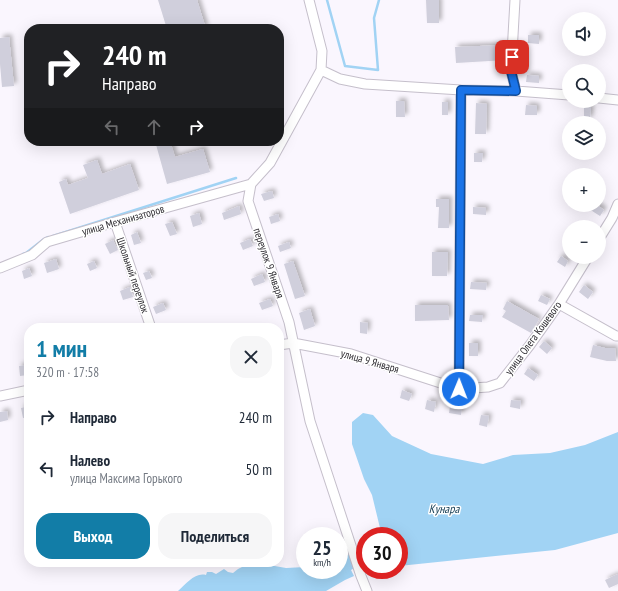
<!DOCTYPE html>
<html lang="ru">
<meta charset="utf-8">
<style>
:root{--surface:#fff;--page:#f6f6f7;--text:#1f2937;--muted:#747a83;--accent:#127da7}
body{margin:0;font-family:"PT Sans Narrow",sans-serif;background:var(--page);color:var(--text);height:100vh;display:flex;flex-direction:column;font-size:15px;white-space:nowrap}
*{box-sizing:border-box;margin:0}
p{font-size:13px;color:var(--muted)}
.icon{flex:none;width:22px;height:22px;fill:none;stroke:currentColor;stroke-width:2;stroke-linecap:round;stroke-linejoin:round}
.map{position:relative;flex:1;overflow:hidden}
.panel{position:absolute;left:24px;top:323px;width:260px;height:244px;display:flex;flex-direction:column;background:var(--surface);border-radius:16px;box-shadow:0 4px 16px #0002}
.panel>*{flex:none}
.banner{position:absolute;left:24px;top:24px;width:260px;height:122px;border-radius:16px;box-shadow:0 4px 16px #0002;background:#202124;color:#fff;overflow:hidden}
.controls{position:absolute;left:562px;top:12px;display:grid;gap:8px}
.controls a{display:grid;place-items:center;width:44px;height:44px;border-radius:50%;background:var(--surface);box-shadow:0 4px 16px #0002;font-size:20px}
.speed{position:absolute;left:296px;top:527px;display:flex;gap:8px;font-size:20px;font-weight:700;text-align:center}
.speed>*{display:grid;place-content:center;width:52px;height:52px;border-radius:50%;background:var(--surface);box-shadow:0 4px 16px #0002;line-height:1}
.speed small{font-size:10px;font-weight:400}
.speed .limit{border:6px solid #d22;background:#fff;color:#111}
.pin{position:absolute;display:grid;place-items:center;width:34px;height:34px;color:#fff;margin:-17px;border-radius:8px;box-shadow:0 2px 6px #0006}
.me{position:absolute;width:44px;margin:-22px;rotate:1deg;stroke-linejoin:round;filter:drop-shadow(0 0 3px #0008)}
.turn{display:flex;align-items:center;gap:14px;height:84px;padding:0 12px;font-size:18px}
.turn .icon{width:52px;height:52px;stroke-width:2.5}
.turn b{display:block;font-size:28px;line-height:34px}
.lanes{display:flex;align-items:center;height:38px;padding:0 12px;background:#0003;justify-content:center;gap:20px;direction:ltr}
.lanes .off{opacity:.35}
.round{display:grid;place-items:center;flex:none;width:42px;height:42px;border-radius:16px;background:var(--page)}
.overview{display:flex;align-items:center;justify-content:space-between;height:68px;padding:0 12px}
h1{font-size:24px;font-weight:800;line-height:30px;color:var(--accent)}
.primary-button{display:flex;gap:8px;margin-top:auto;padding:8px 12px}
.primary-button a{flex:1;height:46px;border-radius:16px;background:var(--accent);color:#fff;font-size:16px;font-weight:800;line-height:46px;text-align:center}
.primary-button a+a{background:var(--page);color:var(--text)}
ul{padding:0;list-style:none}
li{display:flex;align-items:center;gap:12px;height:52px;padding:0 12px}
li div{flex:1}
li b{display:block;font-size:15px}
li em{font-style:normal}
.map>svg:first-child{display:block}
</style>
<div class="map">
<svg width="618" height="591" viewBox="0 0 618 591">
<defs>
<filter id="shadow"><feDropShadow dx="3" dy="-3" stdDeviation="2" flood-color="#0004"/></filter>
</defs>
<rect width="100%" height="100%" fill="#faf6fe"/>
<path fill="#a1d3f4" d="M363 413 373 415 392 436 431 454 483 464 513 455 550 453 585 445 618 432V533L555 550 399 566V536H374L373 532 380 528 372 495 364 479 352 444V422Z
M346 560 354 576 345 580 326 591H178C186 584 195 572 206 575L207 572H212L216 574 224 569 228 572 233 573 238 569 252 562H263L269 565 286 568 305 567V570H339V562Z"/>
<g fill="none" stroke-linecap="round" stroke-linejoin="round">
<path stroke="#a1d3f4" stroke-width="2.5" d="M327 0 345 66 378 70 374 18 379 0
M53 236 236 178
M23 254 26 253 44 239 48 237"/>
<path stroke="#a1d3f4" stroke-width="15" d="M339 568 365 554"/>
</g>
<path fill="#d0cfdc" filter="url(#shadow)" d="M158 0H197L206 29H167Z
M426 0H439V23H427Z
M528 35H539V44L528 43Z
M9 37 14 86 2 87 0 64V38Z
M505 45 506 60 456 63 455 47Z
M527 75 539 76V83L526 82Z
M396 101H404L405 117H396Z
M442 102H448V115H442Z
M476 103 487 104 486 134H475Z
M526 105 537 106V115H525Z
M584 107H591L590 119H584Z
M155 141H170L175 157 203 149 210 172 167 184Z
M474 153H483L482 162H474Z
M97 160 102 174 130 164 139 190 70 214 59 182 66 179 68 185 88 178 83 165Z
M272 191 274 198 264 201 261 194Z
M436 199H449V228H438L439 207H436Z
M592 205H597L604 210 600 216 589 209Z
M239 206 241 214 224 220 222 213Z
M473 207 486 208V215L473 214Z
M199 213 202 224 193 227 190 216Z
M278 214 280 221 271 224 269 217Z
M172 222 177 234 170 236 165 224Z
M137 232 141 243 134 245 131 235Z
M250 239 253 246 243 250 240 243Z
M113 240 118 250 110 254 105 244Z
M289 242 291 248 280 252 278 246Z
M432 252H448L447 276H432Z
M561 256 568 261 565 267 557 262Z
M56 259 59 269 47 273 44 263Z
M94 261 97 268 90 271 87 264Z
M293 261 305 296 295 299 284 264Z
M29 268 32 276 24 279 22 271Z
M149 271 152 278 146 280 143 273Z
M262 274 265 282 254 286 251 279Z
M471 282 487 283 486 290 470 289Z
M584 285 593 292 588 299 579 292Z
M130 287 133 297 123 300 120 291Z
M541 295 550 299 547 305 538 301Z
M270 299 273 306 262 310 259 303Z
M507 301 539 319 531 333 502 317 506 311 503 309Z
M163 303 166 310 156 314 153 307Z
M415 305H448L449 320 415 321Z
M310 309 315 326 304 330 299 313Z
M470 315H483L482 322 469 321Z
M360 322 368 323 367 334 360 333Z
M544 341 552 348 547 354 539 347Z
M469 343H478V356H469Z
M593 345 605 348H615L616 361H607L590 357Z
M26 365 28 375 20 376 19 366Z
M528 368 538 375 534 381 524 374Z
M402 390 412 394 409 401 400 398Z
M427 400 436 402 434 412 425 409Z
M511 400 521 401 520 409 510 407Z
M29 406V417L23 418 21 408Z
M450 406 462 409 461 415 449 413Z
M7 411 8 420 0 422V412Z
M481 415 489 416 487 427 479 425Z
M618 574V584L609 588 605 580Z"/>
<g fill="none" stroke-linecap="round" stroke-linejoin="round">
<g stroke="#c5bfcb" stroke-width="11">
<path id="minor" d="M515 0 511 71 516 91
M321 70 340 79 365 84 461 90 516 91 569 95
M599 98 618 100
M251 184 248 201 289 322 310 421 361 576 367 591
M251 184 270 163 321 70 322 51 309 0
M115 222 151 328
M599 239 612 218 618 204
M0 268 32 255 47 242 115 222 251 184
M559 304 616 336H618
M279 345 293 343 351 354 459 389 488 387 500 383 530 345 559 304 588 257
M459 389 461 90
M0 396 29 390"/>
</g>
<use href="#minor" stroke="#fff" stroke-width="9"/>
</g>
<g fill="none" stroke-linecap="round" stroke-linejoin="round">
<g stroke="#114b97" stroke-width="10">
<path id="route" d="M459 389 461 90 516 91 511 71 512 57"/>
</g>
<use href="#route" stroke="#1a73e8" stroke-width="7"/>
</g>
<g text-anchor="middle" stroke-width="3" stroke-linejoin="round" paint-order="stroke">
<g font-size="11" fill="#2e2c31" stroke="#fff">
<text transform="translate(123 220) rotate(-16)" y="4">улица Механизаторов</text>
<text transform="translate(269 263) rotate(71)" y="4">переулок 9 Января</text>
<text transform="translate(133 275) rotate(71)" y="4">Школьный переулок</text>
<text transform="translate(533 338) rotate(-54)" y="4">улица Олега Кошевого</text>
<text transform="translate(370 361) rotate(16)" y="4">улица 9 Января</text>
</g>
<g font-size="12" font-style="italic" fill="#1d445a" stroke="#fff">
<text x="444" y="513">Кунара</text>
</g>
</g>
</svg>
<div class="controls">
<a><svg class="icon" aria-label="sound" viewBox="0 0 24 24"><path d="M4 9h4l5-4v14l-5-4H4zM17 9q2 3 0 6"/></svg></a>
<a><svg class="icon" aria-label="search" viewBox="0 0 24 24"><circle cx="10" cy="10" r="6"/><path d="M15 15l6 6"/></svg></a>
<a><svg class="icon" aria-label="layers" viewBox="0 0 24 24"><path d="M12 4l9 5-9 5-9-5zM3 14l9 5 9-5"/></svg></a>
<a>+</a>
<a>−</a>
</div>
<div class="speed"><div>25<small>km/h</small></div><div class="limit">30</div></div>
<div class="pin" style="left:512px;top:57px;background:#d93025"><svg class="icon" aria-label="arrive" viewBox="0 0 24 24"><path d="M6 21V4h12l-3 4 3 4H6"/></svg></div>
<svg class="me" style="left:459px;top:389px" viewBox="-20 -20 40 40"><circle r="17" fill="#1a73e8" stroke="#fff" stroke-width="3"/><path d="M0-11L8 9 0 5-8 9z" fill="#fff"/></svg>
<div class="banner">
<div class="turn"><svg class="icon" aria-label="right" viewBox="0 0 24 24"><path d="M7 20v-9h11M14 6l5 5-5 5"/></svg><div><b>240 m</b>Направо</div></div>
<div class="lanes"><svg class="icon off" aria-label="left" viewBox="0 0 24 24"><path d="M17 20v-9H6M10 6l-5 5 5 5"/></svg><svg class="icon off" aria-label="ahead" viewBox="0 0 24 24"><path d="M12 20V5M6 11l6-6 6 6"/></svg><svg class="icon" aria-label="right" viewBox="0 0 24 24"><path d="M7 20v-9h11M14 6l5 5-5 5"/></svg></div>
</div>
<section class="panel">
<div class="overview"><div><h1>1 мин</h1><p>320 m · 17:58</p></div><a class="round"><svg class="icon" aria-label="close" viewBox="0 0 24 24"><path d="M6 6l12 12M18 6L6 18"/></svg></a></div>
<ul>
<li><svg class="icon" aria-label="right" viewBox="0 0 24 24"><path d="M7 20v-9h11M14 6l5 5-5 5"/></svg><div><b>Направо</b></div><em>240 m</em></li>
<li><svg class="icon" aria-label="left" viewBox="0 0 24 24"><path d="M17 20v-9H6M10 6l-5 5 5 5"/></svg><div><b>Налево</b><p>улица Максима Горького</p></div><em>50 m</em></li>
</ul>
<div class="primary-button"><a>Выход</a><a>Поделиться</a></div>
</section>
</div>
